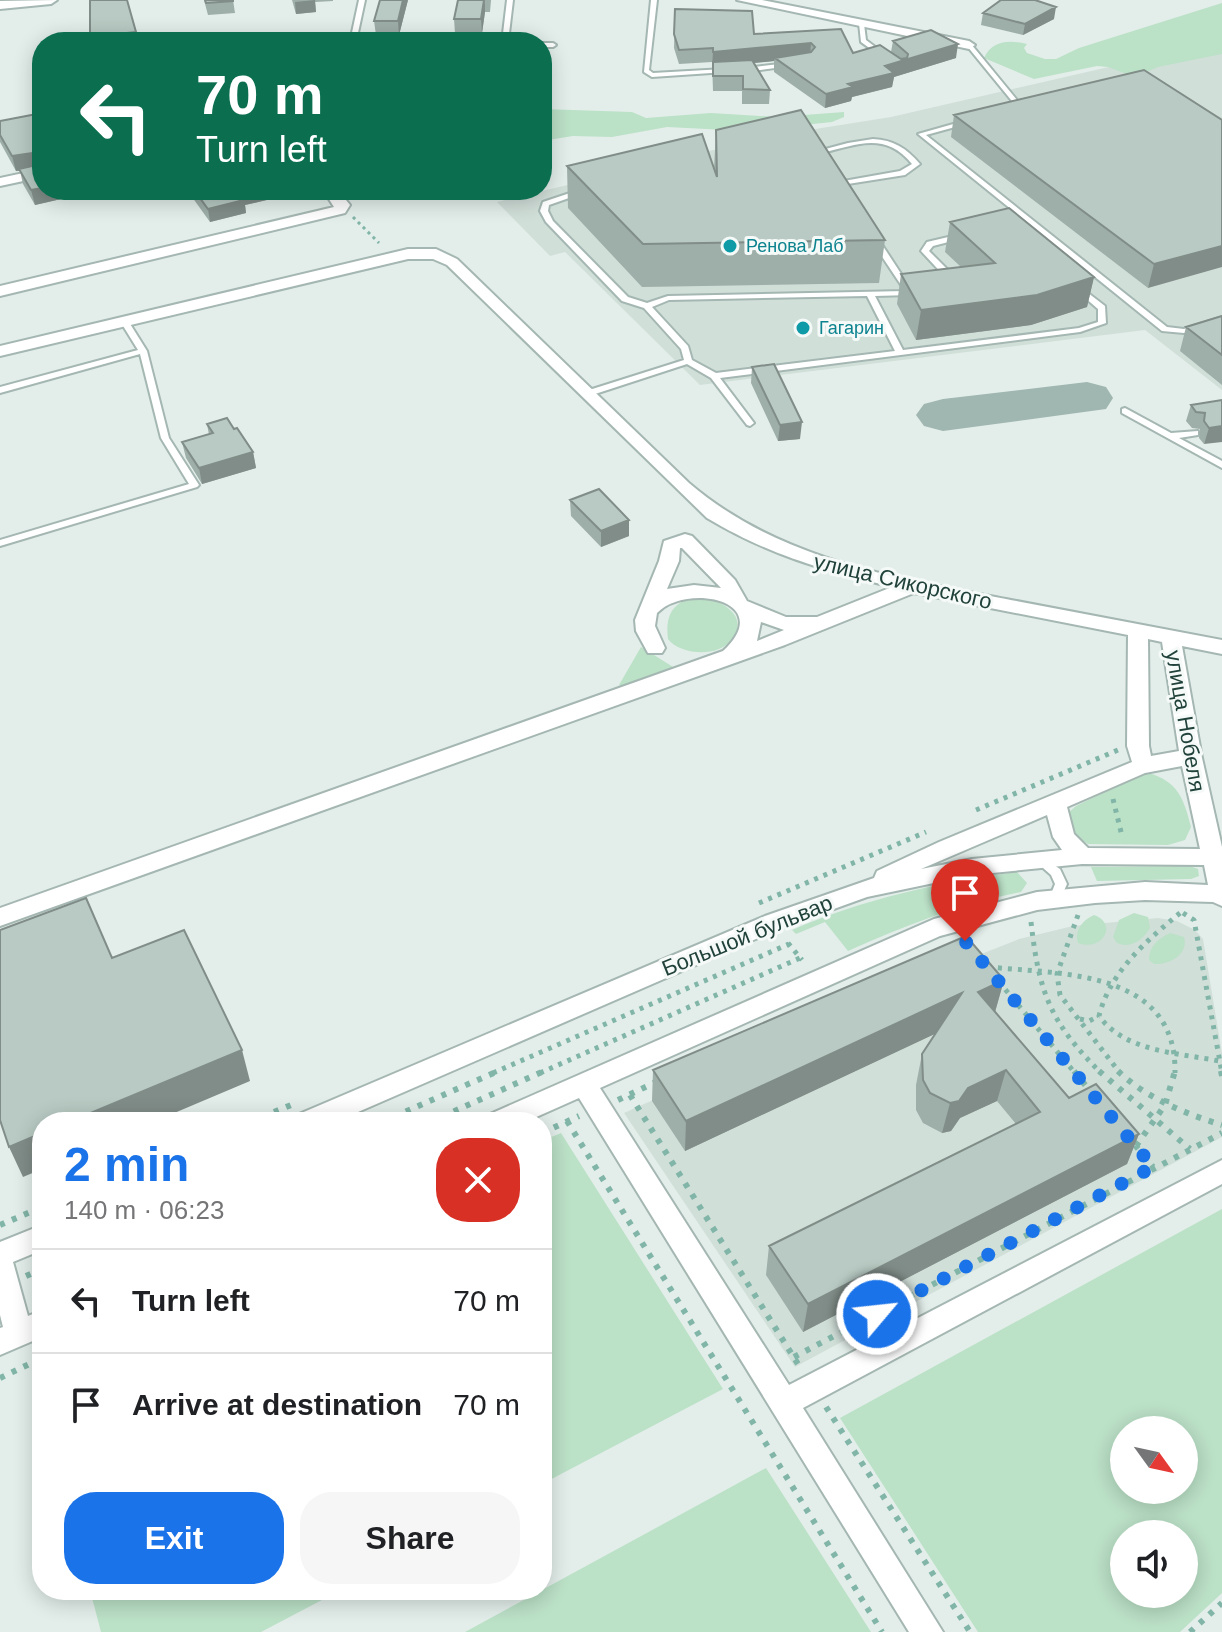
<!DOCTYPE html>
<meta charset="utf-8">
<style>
:root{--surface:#fff;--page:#f6f6f6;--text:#202124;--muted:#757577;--line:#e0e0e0;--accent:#1a73e8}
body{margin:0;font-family:Helvetica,sans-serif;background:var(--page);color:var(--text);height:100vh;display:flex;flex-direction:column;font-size:30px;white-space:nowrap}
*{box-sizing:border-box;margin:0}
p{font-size:26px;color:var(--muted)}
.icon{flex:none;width:44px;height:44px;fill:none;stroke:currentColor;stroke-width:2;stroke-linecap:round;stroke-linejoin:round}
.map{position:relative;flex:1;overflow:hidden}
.drawer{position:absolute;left:32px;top:1112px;width:520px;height:488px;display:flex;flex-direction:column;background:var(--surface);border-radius:32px;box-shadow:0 4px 20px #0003}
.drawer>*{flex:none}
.guide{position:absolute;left:32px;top:32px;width:520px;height:168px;border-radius:32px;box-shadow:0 4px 20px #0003;background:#0b6e4f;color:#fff;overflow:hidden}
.needle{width:52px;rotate:123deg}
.tools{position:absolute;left:1110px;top:1416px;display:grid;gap:16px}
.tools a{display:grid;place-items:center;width:88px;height:88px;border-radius:50%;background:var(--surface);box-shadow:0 4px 20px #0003;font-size:40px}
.pin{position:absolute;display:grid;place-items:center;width:68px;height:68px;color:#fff;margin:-82px -34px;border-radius:50% 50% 50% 0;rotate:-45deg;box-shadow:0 0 8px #0007}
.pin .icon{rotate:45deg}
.me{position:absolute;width:88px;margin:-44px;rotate:62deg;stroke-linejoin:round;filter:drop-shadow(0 0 6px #0008)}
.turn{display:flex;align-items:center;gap:28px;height:168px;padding:0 32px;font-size:36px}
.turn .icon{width:104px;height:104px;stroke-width:2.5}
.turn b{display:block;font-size:56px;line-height:68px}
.round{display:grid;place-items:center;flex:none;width:84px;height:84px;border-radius:32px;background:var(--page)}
.overview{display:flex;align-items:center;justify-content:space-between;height:136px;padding:0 32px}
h1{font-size:48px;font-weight:700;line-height:60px;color:var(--accent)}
.action{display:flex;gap:16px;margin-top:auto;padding:16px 32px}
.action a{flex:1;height:92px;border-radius:32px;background:var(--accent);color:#fff;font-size:32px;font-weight:700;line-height:92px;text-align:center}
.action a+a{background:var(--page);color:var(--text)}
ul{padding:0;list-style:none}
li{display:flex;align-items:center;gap:24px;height:104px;padding:0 32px;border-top:2px solid var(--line)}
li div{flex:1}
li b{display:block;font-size:30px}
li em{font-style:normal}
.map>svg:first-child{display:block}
</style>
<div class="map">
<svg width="1222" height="1632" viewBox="0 0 1222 1632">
<rect width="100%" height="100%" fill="#e3eeea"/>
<path fill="#d1dfd9" d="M1222 41V390L1145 330 700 385 565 252 550 256 497 202 771 136 891 117Z
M1158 918 1177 921 1195 930 1203 939 1222 1053V1137L795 1367 624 1113 946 968 1019 939 1073 926Z"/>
<path fill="#bbe1c7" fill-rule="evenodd" d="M1222 3V54L1158 67 1135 77 1108 67 1097 66 1034 79 984 58C992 40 1010 40 1027 44L1024 48 1027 53 1045 59H1056L1079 48Z
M542 109 632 112 646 118 711 113 778 117 844 112V117L832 122 746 131 667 127 612 137 573 136 542 141Z
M697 597C718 598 752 615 731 640 718 658 680 655 668 639 665 615 673 601 697 597Z
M641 647 678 670 624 688 619 685Z
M1148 773C1178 781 1184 799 1191 827L1185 840 1168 845 1088 844 1070 832 1068 813 1076 806 1137 776Z
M1190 866 1198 869 1199 876 1191 879 1097 881 1091 867Z
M1017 872 1027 883 1021 892C960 904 905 926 848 951L825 922 796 934 792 930C864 899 939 882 1017 872Z
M1134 913 1148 917 1150 928C1143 940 1131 949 1117 943L1113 937 1119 920Z
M1094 915C1119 924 1102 952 1078 943 1074 930 1083 920 1094 915Z
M1170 933 1184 937C1189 954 1170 965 1154 964L1149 960C1149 946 1158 939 1170 933Z
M561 1133 723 1389 542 1484V1141Z
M1222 1209V1593L1180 1632H978L840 1418ZM1124 1430H1184V1490H1124ZM1124 1534H1184V1594H1124Z
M766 1468 871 1632H465Z
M90 1590H341L261 1632H101Z"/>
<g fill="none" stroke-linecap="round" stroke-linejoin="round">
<path fill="#a0b6b0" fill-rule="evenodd" d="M1087 382 1106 387 1113 398 1106 409 943 431 924 426 916 415 924 404 943 399Z"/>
<g stroke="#a5b7b2" stroke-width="4">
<path id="service" d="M359 0H365L356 42H350Z
M507 0H513L508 42H502Z
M651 0H657L649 70 653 73 724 69 726 70V72L652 77 644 72Z
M859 23 864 24 866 40 886 55V57H882L861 42Z
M542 43H553L556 45 553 47H542Z
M967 44H971L1021 105V110L1013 111 1012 110 1016 106 967 46Z
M788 63 790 64V66L746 72 743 70 746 68Z
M964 121 967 123 966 124 926 135 1167 327 1184 329 1222 317V322L1184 333 1162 331 918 134Z
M873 139C894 140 906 148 920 164L905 175 835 186 834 184 838 182 900 171 912 164C885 131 857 145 822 153L818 151 848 143Z
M579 190 586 192 549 205 548 211 553 221 628 297 647 303 668 296 905 291 871 240 875 238 879 240 911 289 910 291 915 293 911 295 875 296 903 350 1079 328 1098 322V309L1076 290V286H1079L1105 306 1106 323 1080 332 720 378 754 423 750 426 747 425 711 378 687 364 592 395H586V391L684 360 681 349 644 308 622 301 546 222 540 211 543 202ZM867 296 895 351 716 373 692 360 688 346 652 307 669 300Z
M961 234 965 236 964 238 933 246 929 251 955 277V281H949L921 251 927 242Z
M121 319H127L147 351 169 438 199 485 197 487 0 546V540L189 484 161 438 140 354 0 393V387L138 350 120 321Z
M1125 408 1171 433 1198 431V435L1179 438 1222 461V468L1122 413V409Z
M1040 856 1060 869 1067 884 1059 902H1051L1049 899 1055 884 1051 875 1034 860 1036 857Z"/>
</g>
<g stroke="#a5b7b2" stroke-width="4">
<path id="minor" d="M57 0 51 4 0 9V1Z
M737 0H762L969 41 975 45 969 49Z
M42 169V177L0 186V178Z
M323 190H338L350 205 345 213 0 296V286L334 207Z
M408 249H436L457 259 689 483C779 560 893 577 1006 599 1078 613 1150 626 1222 640V654L1182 646 1202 758 1222 847V906L1213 902 1145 900 1095 903 1037 910 940 936 600 1088 789 1385 1222 1160V1184L803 1408 943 1632H909L579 1098 525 1122H486L490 1114 934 919 1037 892 1145 882 1208 885 1204 865 1082 864 972 875 867 897 781 928 335 1122H295L299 1114 765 916 874 878 877 871 939 842 1132 762 1127 746 1128 635 914 593 785 645 0 926V908L723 651C777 601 687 582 657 613L655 626 665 648 662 653H648L636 631 635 620 659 561 664 541 685 534 692 536 735 580 747 601 786 617H817L892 587C821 569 771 556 707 518L447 265 433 259H408L0 356V346ZM680 548H682L721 588 694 585 667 589 679 561ZM761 622 784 630 757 641ZM1148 639 1162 642 1179 751 1151 756 1149 746ZM1182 766 1200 849 1088 848 1074 834 1067 807 1145 773ZM1047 815 1053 837 1062 850 972 859 921 869Z
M42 1225V1250L13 1262 28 1316 42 1310V1337L0 1355V1328L3 1327 0 1315V1242Z"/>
</g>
<path stroke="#81b5a7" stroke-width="3" stroke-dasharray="3 4" stroke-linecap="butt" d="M353 217 379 243"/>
<path stroke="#81b5a7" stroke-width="5" stroke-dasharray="4 6" stroke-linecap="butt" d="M1113 799 1122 836
M976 810 1118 750
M759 903 926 832
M1180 913C1146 941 1110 972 1099 1016 1125 1052 1179 1053 1219 1061
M1183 913 1194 920 1222 1073
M1078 915 1057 974 1060 995 1120 1073
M1031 922C1039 993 1050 1022 1101 1073
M788 943 802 960
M988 967C1062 974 1177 970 1175 1073
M999 982 1075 1073
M1080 1019 1089 1021 1099 1016
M493 1073 789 944
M540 1073 800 958"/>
<path stroke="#81b5a7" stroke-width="6" stroke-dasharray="5 8" stroke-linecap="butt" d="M1074 1071 1090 1091
M1099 1071 1190 1149
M1118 1071C1146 1098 1186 1114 1222 1125
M1221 1071 1222 1076
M630 1095 801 1369
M618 1100 656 1082
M567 1121 882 1632
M250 1122 291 1105
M382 1122 498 1071
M430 1122 544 1071
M542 1133 579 1116
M1135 1145 1153 1167
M1136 1146 1165 1105 1175 1071
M0 1225 42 1207
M26 1276 42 1269
M794 1357 1222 1133
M0 1378 42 1358
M826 1407 970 1632
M1190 1632 1222 1603"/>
<use href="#service" fill="#fff" fill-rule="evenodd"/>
<use href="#minor" fill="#fff" fill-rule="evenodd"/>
</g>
<path fill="#9eaea8" d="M204 0H233L235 13 208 15Z
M292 0H333V1L315 2 316 12 296 14Z
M408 0 399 35H376L374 21Z
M458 0H491L490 12H485L482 33H455L454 19Z
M675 9 754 34 841 29 853 53 891 52 893 41 956 58 894 77 892 87 852 97 851 101 825 108 774 72V61L753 63 770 90 769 104H742V91H713L712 62 679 64 674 48Z
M983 13 1054 19 1023 35 981 25Z
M954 115 1222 120 1148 288 951 137Z
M0 121 42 190H87V193L35 205 23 184 20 171H16L0 142Z
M716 130 885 240 879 283 642 287 568 208 567 166 714 169Z
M187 190H309L245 205 246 213 210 222Z
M950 222 1094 277 1087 307 1031 325 916 340 897 304 901 274 961 267 945 252Z
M1222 316V385L1180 351 1186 327Z
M752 367 800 439 778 441 751 383Z
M1222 400 1204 444 1199 438 1200 429 1192 428 1186 421 1191 405Z
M207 424 234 429 253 452 256 468 202 484 186 458 182 442 209 435Z
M570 500 629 536 601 547 571 516Z
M1004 980 995 1012 1069 1098 1139 1134 1127 1164 803 1332 766 1275 769 1246 1016 1124 997 1101 960 1118 951 1131 942 1133 923 1123 916 1110V1085L922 1054 936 1033 685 1151 652 1101 653 1070Z"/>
<path fill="#818d88" d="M315 0 316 12 296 14 295 2Z
M403 0H408L399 35 398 21Z
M485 0V12L482 33 481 19Z
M1056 7 1054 19 1023 35 1025 24Z
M136 32 138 42H91L90 37Z
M811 43 810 58H775L774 61 712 67 713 52Z
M958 44 956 58 894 77 892 87 852 97 851 101 825 108 826 94 885 66Z
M40 152 42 167 16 171 12 156Z
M42 188V190H87V193L35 205 31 190Z
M255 190H309L245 205 246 213 210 222 208 209 239 194Z
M381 190H403L381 195Z
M1222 246V267L1148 288 1154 264Z
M1094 277 1087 307 1031 325 916 340 921 310Z
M802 422 800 439 778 441 780 425Z
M1222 426V442L1204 444 1209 428Z
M253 452 256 468 202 484 199 468Z
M629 520V536L601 547V531Z
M1004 980 995 1012 970 1023 978 992Z
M962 993 954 1025 685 1151 686 1121Z
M242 1050 250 1081 153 1122H69Z
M1006 1070 997 1101 960 1118 951 1131 942 1133 950 1103 968 1088Z
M42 1133V1169L23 1177 9 1147Z
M1139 1134 1127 1164 803 1332 808 1304Z"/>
<path fill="#b8cac3" stroke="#818d88" stroke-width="2" d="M90 0H127L136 32 90 37Z
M205 0H233V1L206 3Z
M380 0H403L398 21H374Z
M458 0H484L481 19H454Z
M1001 0H1035L1056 7 1025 24 983 13Z
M675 9 752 11 754 34 841 29 853 53 880 45 901 59 907 58 908 54 893 41 931 30 958 44 885 66 894 73 848 84 853 87 826 94 775 58 811 52 815 47 811 43 713 52V48L679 50 674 34Z
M752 60 770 90 743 89V76H713V62Z
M1144 70 1222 120V246L1154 264 954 115Z
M801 110 885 240 643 244 567 166 702 134 717 177 716 130Z
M42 113V188L31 190 19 169 41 164 40 152 12 156 0 135V121Z
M194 190H255L239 194 244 200 208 209Z
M1009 208 1094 277 1037 295 921 310 901 274 995 263 950 222Z
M1222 316V355L1186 327Z
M774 364 802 422 780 425 752 367Z
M1222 400V426L1209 428 1204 421 1205 413 1196 412 1191 405Z
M227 418 234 429 237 428 253 452 199 468 182 442 213 433 207 424Z
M599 489 629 520 601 531 570 500Z
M86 898 112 958 184 930 242 1050 69 1122H42V1133L9 1147 0 1120V930Z
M966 936 1004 980 978 992 1069 1098 1096 1084 1139 1134 808 1304 769 1246 1040 1112 1006 1070 968 1088 959 1101 950 1103 930 1093 923 1080 922 1054 962 993 686 1121 653 1070Z"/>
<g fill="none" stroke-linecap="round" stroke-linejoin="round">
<path stroke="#1a73e8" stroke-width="14" stroke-dasharray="0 25.2" d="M877 1314 1153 1167 965 941"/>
</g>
<g fill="#0f9aa8" stroke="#f5faf8" stroke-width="3">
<circle cx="730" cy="246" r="8"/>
<circle cx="803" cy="328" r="8"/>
</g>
<g text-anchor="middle" stroke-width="6" stroke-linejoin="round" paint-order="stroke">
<g font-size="18" fill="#0d838f" stroke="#f5faf8" text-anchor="start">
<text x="746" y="252">Ренова Лаб</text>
<text x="819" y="334">Гагарин</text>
</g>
<g font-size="22" fill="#21423a" stroke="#f5faf8">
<text transform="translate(903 581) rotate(13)" y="8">улица Сикорского</text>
<text transform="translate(1186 721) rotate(80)" y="8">улица Нобеля</text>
<text transform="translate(747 935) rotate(-22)" y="8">Большой бульвар</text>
</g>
</g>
</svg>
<div class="tools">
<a><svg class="needle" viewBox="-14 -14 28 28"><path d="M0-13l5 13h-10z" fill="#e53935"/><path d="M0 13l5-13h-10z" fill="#757577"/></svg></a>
<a><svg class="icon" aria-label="sound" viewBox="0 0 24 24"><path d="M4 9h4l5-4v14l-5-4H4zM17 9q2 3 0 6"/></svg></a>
</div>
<div class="pin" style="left:965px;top:941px;background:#d93025"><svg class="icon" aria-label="arrive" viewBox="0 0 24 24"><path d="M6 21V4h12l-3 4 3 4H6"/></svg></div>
<svg class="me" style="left:877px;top:1314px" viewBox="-20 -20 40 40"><circle r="17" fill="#1a73e8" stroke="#fff" stroke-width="3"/><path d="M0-11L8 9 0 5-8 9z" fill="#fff"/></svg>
<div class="guide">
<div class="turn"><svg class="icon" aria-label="left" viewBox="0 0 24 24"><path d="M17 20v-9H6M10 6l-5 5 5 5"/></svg><div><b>70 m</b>Turn left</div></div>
</div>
<section class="drawer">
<div class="overview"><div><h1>2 min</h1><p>140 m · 06:23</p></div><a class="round" style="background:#d93025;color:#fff"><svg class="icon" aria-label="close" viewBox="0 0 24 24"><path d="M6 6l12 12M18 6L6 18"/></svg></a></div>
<ul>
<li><svg class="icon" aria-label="left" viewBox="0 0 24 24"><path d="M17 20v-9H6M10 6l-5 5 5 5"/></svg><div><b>Turn left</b></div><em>70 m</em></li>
<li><svg class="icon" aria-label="arrive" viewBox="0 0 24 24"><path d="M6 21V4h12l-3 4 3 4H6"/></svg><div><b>Arrive at destination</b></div><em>70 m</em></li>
</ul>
<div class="action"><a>Exit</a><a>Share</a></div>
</section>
</div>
